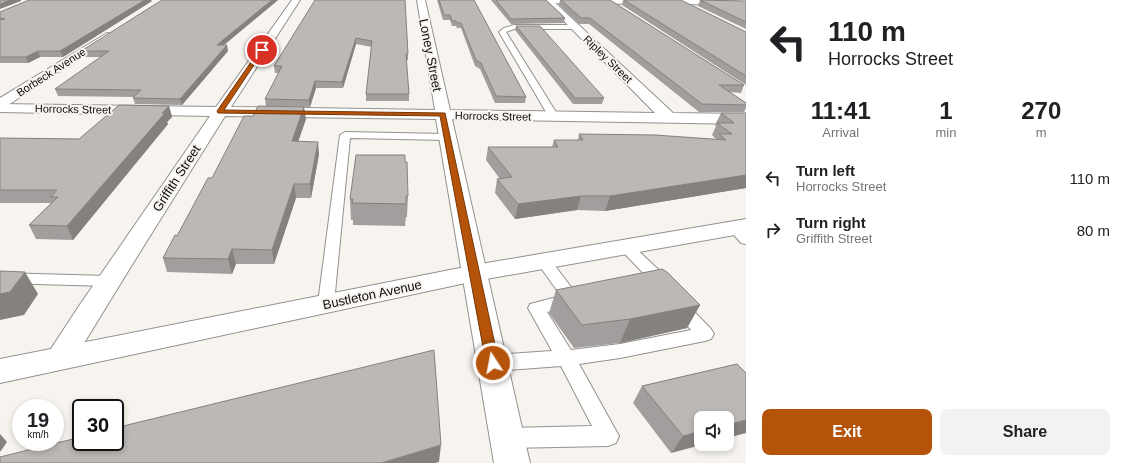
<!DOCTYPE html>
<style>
:root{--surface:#fff;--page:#f2f2f2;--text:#202124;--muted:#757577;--accent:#b45309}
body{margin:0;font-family:Helvetica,sans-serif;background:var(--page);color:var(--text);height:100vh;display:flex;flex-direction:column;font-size:15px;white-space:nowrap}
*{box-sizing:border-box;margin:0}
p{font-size:13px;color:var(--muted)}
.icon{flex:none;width:22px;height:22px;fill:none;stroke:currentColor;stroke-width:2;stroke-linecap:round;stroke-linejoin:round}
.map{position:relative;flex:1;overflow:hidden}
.sheet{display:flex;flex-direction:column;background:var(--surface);width:380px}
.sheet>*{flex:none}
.top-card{background:#fff;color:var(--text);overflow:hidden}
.tools{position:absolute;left:694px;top:411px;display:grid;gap:8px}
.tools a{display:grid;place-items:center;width:40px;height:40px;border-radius:8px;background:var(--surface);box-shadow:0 2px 6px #0003;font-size:20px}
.speed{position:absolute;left:12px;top:399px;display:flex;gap:8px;font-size:20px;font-weight:700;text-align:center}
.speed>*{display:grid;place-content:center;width:52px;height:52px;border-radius:50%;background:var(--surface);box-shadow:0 2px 6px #0003;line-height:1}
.speed small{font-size:10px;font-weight:400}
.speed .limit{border:2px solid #111;border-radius:6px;background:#fff;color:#111}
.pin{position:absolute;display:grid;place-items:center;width:34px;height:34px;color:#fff;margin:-17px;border:2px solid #fff;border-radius:50%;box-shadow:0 1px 4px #0007}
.me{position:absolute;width:44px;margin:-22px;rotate:349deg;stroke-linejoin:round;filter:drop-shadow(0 0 3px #0008)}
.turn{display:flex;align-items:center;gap:14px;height:84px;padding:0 16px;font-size:18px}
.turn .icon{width:52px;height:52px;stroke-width:2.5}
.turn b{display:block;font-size:28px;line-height:34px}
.eta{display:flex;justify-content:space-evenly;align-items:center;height:68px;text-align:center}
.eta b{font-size:24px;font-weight:700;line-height:28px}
.primary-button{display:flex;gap:8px;margin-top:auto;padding:8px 16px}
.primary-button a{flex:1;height:46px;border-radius:8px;background:var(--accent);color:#fff;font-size:16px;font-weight:700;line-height:46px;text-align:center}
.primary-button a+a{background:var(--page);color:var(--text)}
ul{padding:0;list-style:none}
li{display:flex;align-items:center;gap:12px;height:52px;padding:0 16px}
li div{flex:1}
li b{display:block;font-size:15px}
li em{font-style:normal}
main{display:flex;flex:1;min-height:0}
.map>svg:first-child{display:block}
</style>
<main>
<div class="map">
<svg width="746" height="463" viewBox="0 0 746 463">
<rect width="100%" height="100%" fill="#f7f4f0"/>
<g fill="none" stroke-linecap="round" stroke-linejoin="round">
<g stroke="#93918e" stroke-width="2">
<path id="service" d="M514 25H575L578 27 575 29H514L506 32 559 117 557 119 554 120 549 117 499 32 504 28Z
M345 132 446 134 451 137 446 140 350 138 334 303 332 307 326 309 320 307 318 303 340 135Z
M735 224 740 225 746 232V244L741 243 728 228 730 225Z
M626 242 631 244 661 272 669 287 667 291 661 293 655 291 649 279 621 250 619 247 621 244Z
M544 256 549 258 581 300 579 304 547 312 571 350 620 344 691 330 671 306 673 302 679 300 685 302 711 329 714 334 711 339 705 341 620 358 579 364 619 436 616 443 608 446 507 448 499 445 496 438 499 431 507 428 592 426 561 366 493 371 486 368 484 363 486 358 493 355 552 351 528 308 530 304 561 296 536 261 539 258Z
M0 273 108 276 114 277 116 281 114 285 108 286 0 283Z"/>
</g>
<g stroke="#93918e" stroke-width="2">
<path id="minor" d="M292 0H300L231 107 435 110 417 0H425L450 110 655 113 543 0H552L673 113 746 114V124L452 119 530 463H494L436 119 225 116 130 268 70 366 60 370 50 366 45 358 79 306 210 116 0 112V104L216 107Z
M674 0H746V5L678 4 675 3Z"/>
</g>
<g stroke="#93918e" stroke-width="2">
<path id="tertiary" d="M541 0H656V1L652 4 545 3Z
M107 33 111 34 112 36 111 38 5 107 0 108V98Z"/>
</g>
<g stroke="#93918e" stroke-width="2">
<path id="primary" d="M746 219V233L475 281 0 383V359L475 265Z"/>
</g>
<use href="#service" fill="#fff" fill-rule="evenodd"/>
<use href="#minor" fill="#fff" fill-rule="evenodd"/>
<use href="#tertiary" fill="#fff" fill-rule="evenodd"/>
<use href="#primary" fill="#fff" fill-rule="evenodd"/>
</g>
<path fill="#a29e9d" d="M278 0 224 45 228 51 182 105 135 104 133 98 134 97 58 96 55 89 101 57H83L81 51Z
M315 0 408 54V60H406L409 94V101H366V94L372 47 356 44 343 88H316L310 107 266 106 265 99 279 73H275L274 66Z
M437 0H474L526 97 525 103H495L480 69 475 66 461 28H457L456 26H452L450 20H443Z
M491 0H546L565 18 564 23 511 24Z
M560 0H610L744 85 741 93 730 92 746 103V108L744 112H699L589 24H579L559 5Z
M623 0 746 32V85L622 5Z
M700 0 746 1V29L698 6Z
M152 1 63 57H40L28 63H0V12Z
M516 26 604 98 602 104H573L515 30Z
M169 106 172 117 167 122 168 124 73 240 36 239 29 225 51 203H0V138L79 139Z
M721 113H746V188L605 211 577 210 515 219 495 193 497 179H500L486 160 488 147H552L554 140H578L579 134 716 139 712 135 716 126 715 125Z
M306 119 298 141 319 154 311 198H296L274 264H236L232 274 167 272 163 258 212 178Z
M408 196 407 217H406L405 226 353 225V220H351L350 199Z
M556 290 700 305 687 328 620 343 574 348 549 313Z
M737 364 671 453 633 403 642 386Z"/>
<path fill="#84817f" d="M10 0H21V1L0 9V4Z
M145 0H151L152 1 63 57 60 51Z
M272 0H278L218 50 217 45Z
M356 38V44L343 88 342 82Z
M227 45 228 51 182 105 180 99Z
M38 51 40 57 28 63 26 57Z
M315 81 316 88 310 107 309 100Z
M169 106 172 117 167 122 168 124 73 240 67 226Z
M304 107 306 119 294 154 292 141Z
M318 142 319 154 311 198 310 184Z
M746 175V188L605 211 610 196Z
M294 184 296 198 274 264 272 250Z
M581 196 577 210 515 219 518 204Z
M232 249 236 264 232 274 228 259Z
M25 272 38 294 24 315 0 320V294Z
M700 305 687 328 620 343 630 319Z
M746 420V433L727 438V425Z
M701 431V444H705L671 453 683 436Z
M0 434 7 442 0 452Z
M441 445 439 462 435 463H381Z"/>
<path fill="#bcb8b6" stroke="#84817f" d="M0 0H10L0 4Z
M29 0H145L60 51H38L26 57H0V20L5 19 0 18V12Z
M162 0H272L217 45H227L180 99 133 98 141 90 55 89 109 51H81Z
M315 0H405L408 54H406L409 94H366L372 41 356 38 342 82 315 81 309 100 265 99 282 66H274Z
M439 0H474L526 97 496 96 481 63 476 60 461 23H457L456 21H452L450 15H444Z
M496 0H546L565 18 511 19Z
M561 0H610L744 85H719L746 103V105L702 104 590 18H581Z
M624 0H681L746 32V76Z
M700 0 746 1V22Z
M516 26H540L604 98H575Z
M119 105 169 106 162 113H165L67 226 29 225 58 197H51L57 190H0V138L79 139Z
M258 106 304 107 292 141 318 142 310 184H294L272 250 232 249 228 259 163 258 175 235 177 236 208 178H212L244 116H253Z
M721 113H746V175L610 196H581L518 204 497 179 512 177 488 147H558L554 140H583L579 134 655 135 726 140 719 134H732L717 123H734Z
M356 155H405V162H407L408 196H406V204L352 203 353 199H350Z
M662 269 667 272 700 305 630 319 582 325 556 290Z
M0 271 25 272 10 292 0 294Z
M434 350 441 445 381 463H0V457L81 437V442H115V428Z
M737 364 746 373V420L727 425V418H701V431L683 436 642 386Z"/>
<path fill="#b45309" stroke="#753606" d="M260 49 264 50 224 110 445 113 499 363 497 367 493 368 488 367 486 363 440 116 218 113 217 111Z"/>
<g text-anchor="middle" stroke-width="4" stroke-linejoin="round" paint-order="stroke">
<g font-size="11" fill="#0f0e0d" stroke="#f7f4f0">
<text transform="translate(608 59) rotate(44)" y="4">Ripley Street</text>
<text transform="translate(51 72) rotate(-33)" y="4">Borbeck Avenue</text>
<text transform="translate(73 109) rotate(1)" y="4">Horrocks Street</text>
<text transform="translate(493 116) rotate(1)" y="4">Horrocks Street</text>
</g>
<g font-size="13" fill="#0f0e0d" stroke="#f7f4f0">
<text transform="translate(431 55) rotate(79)" y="5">Loney Street</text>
<text transform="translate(176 178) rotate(-57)" y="5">Griffith Street</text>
<text transform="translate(372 294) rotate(-12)" y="5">Bustleton Avenue</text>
</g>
</g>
</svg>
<div class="tools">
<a><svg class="icon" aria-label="sound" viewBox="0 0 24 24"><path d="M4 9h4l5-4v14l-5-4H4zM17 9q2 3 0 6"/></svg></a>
</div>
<div class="speed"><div>19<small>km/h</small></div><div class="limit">30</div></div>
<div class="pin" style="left:262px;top:50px;background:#d93025"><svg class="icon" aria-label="arrive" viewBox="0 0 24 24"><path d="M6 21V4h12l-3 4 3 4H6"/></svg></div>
<svg class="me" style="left:493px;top:363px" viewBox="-20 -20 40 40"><circle r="17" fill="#b45309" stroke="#fff" stroke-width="3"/><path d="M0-11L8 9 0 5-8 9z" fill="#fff"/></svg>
</div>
<section class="sheet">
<div class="top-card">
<div class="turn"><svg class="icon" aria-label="left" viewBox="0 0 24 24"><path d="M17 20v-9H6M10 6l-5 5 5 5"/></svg><div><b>110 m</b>Horrocks Street</div></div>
</div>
<div class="eta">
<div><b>11:41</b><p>Arrival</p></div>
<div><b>1</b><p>min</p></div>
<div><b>270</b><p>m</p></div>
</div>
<ul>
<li><svg class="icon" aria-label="left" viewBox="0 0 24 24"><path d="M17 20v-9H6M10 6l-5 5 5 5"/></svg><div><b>Turn left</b><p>Horrocks Street</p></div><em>110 m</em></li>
<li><svg class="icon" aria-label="right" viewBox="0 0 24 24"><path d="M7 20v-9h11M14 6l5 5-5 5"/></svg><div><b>Turn right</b><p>Griffith Street</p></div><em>80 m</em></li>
</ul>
<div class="primary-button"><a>Exit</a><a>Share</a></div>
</section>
</main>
